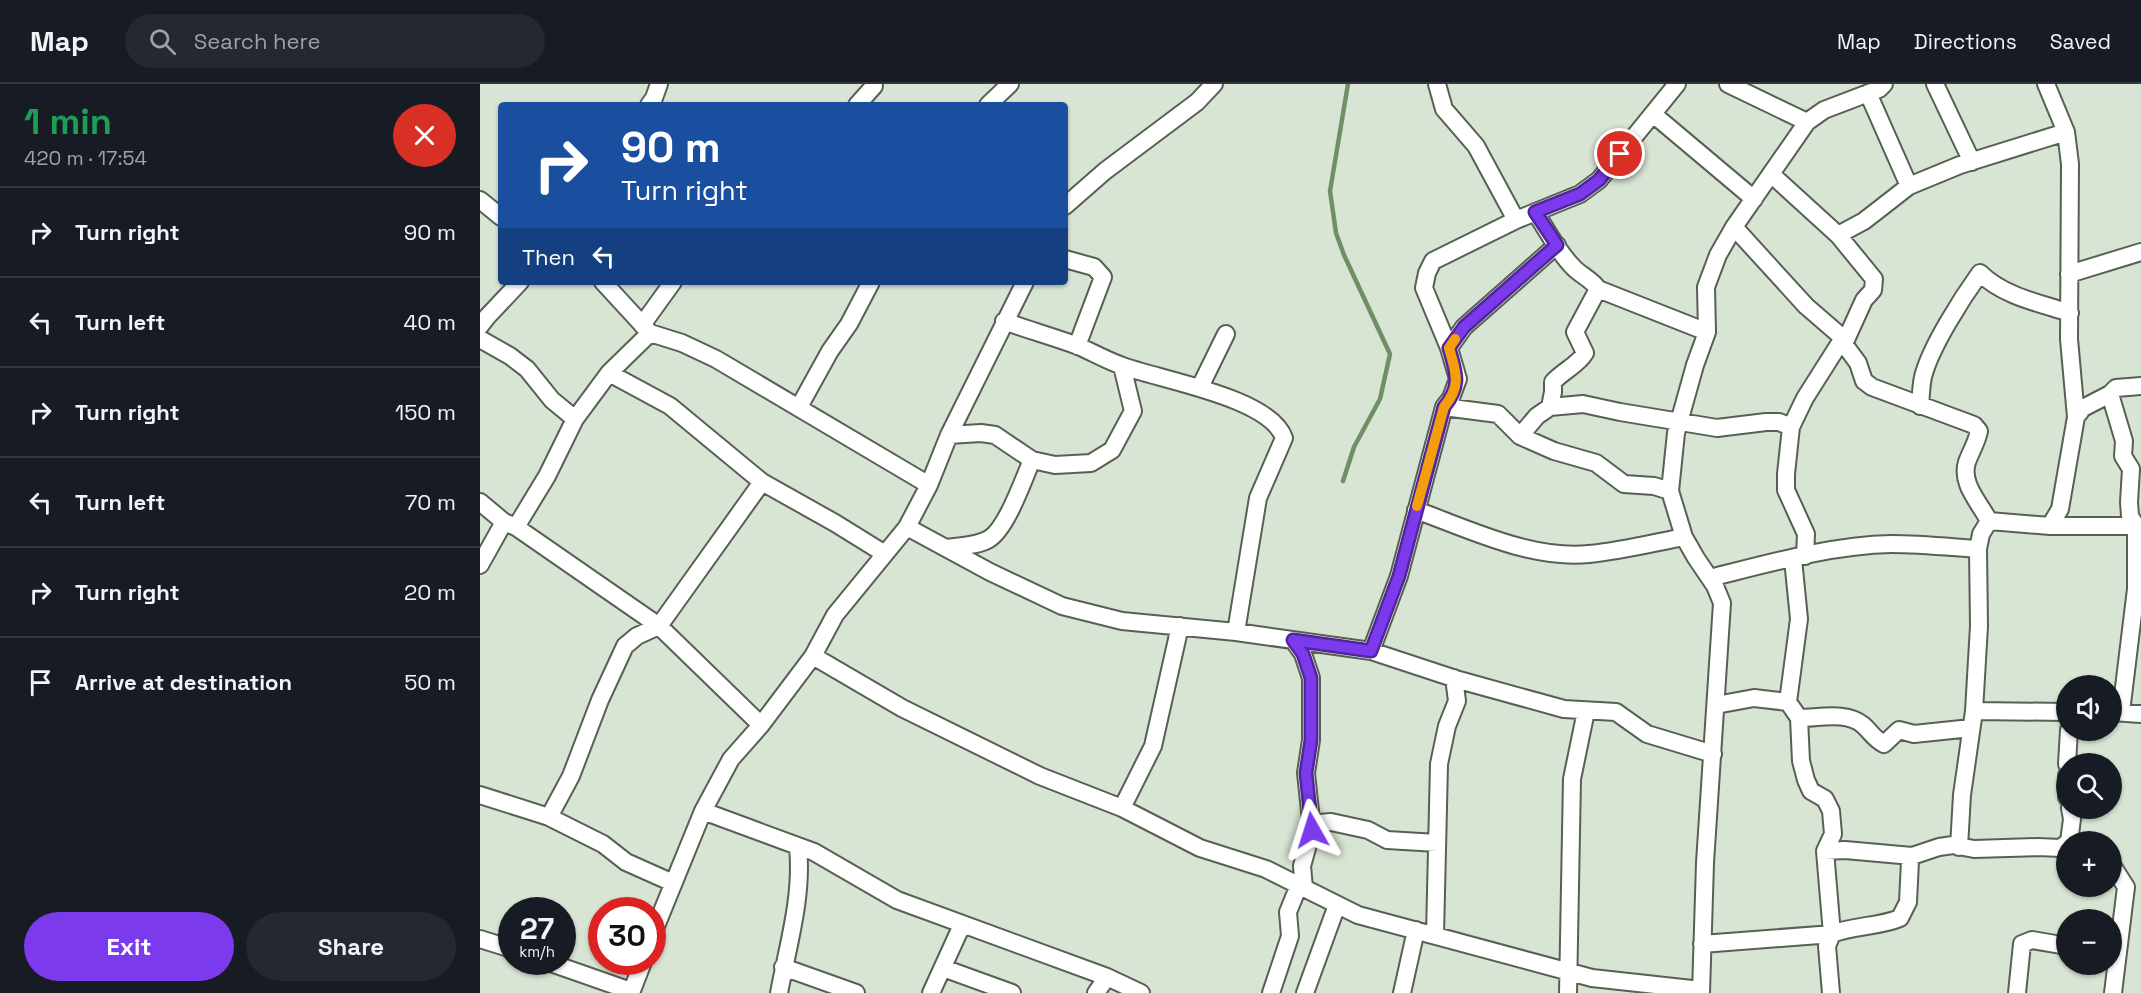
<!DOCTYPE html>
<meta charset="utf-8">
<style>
:root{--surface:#171b24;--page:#242831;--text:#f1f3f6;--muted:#9ea1a6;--line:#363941;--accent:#7c3aed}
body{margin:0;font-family:"Space Grotesk",sans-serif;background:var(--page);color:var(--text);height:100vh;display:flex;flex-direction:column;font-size:22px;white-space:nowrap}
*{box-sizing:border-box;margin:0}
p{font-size:20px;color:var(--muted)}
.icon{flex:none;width:33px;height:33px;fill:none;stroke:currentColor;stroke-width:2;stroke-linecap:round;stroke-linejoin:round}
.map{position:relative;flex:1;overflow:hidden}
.side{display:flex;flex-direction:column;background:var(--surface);width:480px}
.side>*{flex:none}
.hud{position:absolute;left:18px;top:18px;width:570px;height:183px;border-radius:6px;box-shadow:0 2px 4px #0004;background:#1a4fa0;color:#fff;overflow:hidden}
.controls{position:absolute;left:1576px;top:591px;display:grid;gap:12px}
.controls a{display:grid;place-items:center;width:66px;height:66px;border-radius:50%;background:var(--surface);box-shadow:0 2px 4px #0004;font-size:30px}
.speed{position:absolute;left:18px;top:813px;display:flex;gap:12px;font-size:30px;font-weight:700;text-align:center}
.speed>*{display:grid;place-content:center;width:78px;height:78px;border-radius:50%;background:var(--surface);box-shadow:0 2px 4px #0004;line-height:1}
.speed small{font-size:15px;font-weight:400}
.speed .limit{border:9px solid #d22;background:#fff;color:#111}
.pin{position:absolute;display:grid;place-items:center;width:51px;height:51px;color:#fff;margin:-26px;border:3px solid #fff;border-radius:50%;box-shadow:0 2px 6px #0007}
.me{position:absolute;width:66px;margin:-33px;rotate:354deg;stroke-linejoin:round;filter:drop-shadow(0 0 4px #0008)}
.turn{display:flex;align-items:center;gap:21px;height:126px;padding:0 24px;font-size:27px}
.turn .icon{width:78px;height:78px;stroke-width:2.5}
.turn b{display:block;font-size:42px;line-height:51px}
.then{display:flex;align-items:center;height:57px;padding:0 24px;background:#0003;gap:12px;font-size:22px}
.round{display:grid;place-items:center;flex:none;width:63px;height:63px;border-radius:32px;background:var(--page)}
.head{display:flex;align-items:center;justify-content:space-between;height:102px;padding:0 24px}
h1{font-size:36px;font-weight:600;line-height:45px;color:#1e9e55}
.cta{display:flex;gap:12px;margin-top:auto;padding:12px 24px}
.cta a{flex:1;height:69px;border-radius:36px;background:var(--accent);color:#fff;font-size:24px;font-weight:600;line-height:69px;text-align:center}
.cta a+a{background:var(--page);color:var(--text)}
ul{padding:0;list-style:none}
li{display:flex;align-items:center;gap:18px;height:90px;padding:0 24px;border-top:2px solid var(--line)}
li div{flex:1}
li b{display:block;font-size:22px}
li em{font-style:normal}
header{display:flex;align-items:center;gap:36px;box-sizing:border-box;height:84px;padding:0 30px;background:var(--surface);border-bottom:2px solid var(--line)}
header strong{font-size:28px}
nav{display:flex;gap:33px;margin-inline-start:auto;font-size:21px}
.search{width:420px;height:54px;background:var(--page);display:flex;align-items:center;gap:15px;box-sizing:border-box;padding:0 21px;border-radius:33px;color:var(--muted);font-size:22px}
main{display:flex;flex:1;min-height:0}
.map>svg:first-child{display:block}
</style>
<header>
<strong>Map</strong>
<div class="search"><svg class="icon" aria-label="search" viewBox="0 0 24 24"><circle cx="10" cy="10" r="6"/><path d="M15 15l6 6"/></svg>Search here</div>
<nav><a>Map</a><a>Directions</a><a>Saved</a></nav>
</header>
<main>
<section class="side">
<div class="head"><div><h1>1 min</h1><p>420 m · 17:54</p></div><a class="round" style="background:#d93025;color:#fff"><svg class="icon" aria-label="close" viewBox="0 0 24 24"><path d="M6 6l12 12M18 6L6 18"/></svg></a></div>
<ul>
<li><svg class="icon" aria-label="right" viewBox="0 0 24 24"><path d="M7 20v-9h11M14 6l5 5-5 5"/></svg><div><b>Turn right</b></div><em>90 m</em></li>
<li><svg class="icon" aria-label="left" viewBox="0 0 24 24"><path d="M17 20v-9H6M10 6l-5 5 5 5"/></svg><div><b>Turn left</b></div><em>40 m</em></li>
<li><svg class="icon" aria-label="right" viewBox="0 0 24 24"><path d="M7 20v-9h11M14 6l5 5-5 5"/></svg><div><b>Turn right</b></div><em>150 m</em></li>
<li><svg class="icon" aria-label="left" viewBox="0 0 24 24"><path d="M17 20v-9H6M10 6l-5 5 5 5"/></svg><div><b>Turn left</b></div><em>70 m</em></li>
<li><svg class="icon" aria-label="right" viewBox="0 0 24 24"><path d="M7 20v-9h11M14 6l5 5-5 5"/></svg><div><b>Turn right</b></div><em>20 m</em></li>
<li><svg class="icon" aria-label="arrive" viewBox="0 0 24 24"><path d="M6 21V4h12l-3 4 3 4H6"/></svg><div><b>Arrive at destination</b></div><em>50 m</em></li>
</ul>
<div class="cta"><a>Exit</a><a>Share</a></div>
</section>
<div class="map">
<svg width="1661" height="909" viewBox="0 0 1661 909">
<rect width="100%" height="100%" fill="#d8e4d4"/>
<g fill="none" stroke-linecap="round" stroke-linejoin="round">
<path stroke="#708f66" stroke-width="4.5" d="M863 397 874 363 900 315 910 270 864 171 856 149 850 107 868 0"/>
<g stroke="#566153" stroke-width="20">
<path id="minor" d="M957 0 964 25 996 62 1036 136
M1248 0 1327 38
M1455 0 1492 78
M1566 0 1586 48 1590 80 1589 255 1596 333 1580 425 1570 442
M1388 9 1429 102
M169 21 174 14 179 0
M377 21 394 2
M508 21 530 0
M1173 30 1274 115
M1291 90 1358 151 1394 195 1393 206 1384 216 1364 260
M0 116 21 133
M585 122 625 87 717 18 734 0
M1055 128C1067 146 1078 168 1093 183 1100 191 1113 196 1118 205L1227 248
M1254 143 1326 222 1363 254 1364 260 1378 279 1384 297 1392 303 1494 341 1499 347C1497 358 1491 367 1487 378 1480 400 1500 419 1509 437
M1358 151 1384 137 1429 102 1480 81 1586 48
M585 175 614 183 623 193 597 262
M1589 190 1661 168
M123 198 170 249 202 259 236 275 449 401
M524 237C548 246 574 253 598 262 612 268 626 276 640 281 679 296 790 313 804 354L778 414 756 548
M162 241 193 198
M0 242 7 233 40 198
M0 255 30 272 47 285 72 316 95 335
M969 264 984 243 1077 161
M129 289 190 322 282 398 355 439 405 470
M720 303 746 250
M1630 310 1644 357 1643 372 1651 385 1649 418 1650 432 1656 442V505L1641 628
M1440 322C1441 312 1441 302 1443 293 1450 264 1482 214 1500 189 1523 212 1559 219 1590 229
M319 323 350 267 369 240 391 198
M964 323 1018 330 1040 352 1074 367 1116 379 1144 400 1174 402 1190 407
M1070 323 1073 308V298C1083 287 1098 281 1105 269L1095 248 1118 205
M1596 333 1603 324 1630 310 1636 304 1661 302
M469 351 501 349 515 351 552 376 575 381 611 379 632 366 653 327 642 282
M1040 352 1057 332 1070 323 1103 320 1140 328 1237 344 1286 338H1299L1311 343
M0 418 24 438 36 443 179 542 281 641
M936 426C988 445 1052 476 1109 470 1141 467 1173 459 1204 453
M1509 437 1570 442H1661
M36 443 67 392 95 335 129 289 170 249
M427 443 510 488 582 522 642 537 756 548 891 567 979 596 1084 625 1136 628 1167 650 1233 670
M467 464C480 462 497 462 509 455 527 444 543 396 552 376
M1325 472 1326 450 1306 406V390L1311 343 1325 314 1363 254
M1313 475 1319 535 1308 618 1319 634 1321 677 1326 696 1331 707 1345 715 1351 727 1353 750 1345 767 1352 850 1347 862 1351 909
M0 481 24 438
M1230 494C1286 480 1352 461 1411 460 1440 460 1469 463 1498 465
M813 556 823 570 831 594V656L826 689 832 746 822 782 824 804
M891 567 919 492 964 323 971 314 978 295 969 264 944 204 947 189 953 177 1036 136 1100 110 1119 96 1197 0
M333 572 422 624 560 692 642 724 720 764 786 785 878 831 1112 894 1221 906
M1236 621 1274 614 1308 618
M1494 627 1587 628
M1632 628 1661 630
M1319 634C1339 634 1367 627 1383 641 1391 648 1394 655 1404 660L1419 646 1434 650 1491 644
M1587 680 1589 646
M1587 691V713
M0 711 69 733 123 760 146 778 193 799
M642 724 673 662 700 542
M223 727 334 768 417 816 627 893 661 909
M69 733 91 692 120 616 145 562 157 552 179 542 282 398
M832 743 840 739 851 738 888 746 907 756 957 759
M1589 758 1592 735 1590 724
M1479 763 1482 711 1494 627 1499 542 1498 465 1501 450 1509 437
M1345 767 1365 766 1432 772 1459 763 1473 761 1494 765 1558 763 1581 764 1587 759
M1632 781 1646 803 1633 909
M955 851 959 680 967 642 977 617 974 594
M172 852 223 727 251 675 281 641 333 572 355 531 427 443 449 401 469 351 545 198
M0 855 32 865
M1222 860 1352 850C1374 841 1399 843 1420 834L1428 818 1430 777 1432 772
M68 878 151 907
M303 883 376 909
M463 884 532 909
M151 909 163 878
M299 909C308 861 323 812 318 763
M451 909 482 841
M616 909 627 893
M791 909 810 852 808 828 819 801
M825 909 857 821
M922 909 936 846
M1088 909 1092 695 1106 627
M1221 909 1225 779 1242 519 1235 502 1216 474 1204 453 1190 407 1196 349 1215 281 1227 248 1226 203 1238 171 1254 143 1327 38 1344 26 1399 5 1404 0
M1537 909 1542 860 1552 856 1587 862"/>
</g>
<use href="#minor" stroke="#fff" stroke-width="16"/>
</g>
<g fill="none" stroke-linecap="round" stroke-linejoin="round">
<g stroke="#51269a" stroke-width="15">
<path id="route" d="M832 746 826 689 831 656V594L823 570 813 556 891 567 919 492 964 323C982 301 976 289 969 264L984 243 1077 161 1055 128 1100 110 1119 96 1140 70"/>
</g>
<use href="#route" stroke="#7c3aed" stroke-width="10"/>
<path stroke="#f59e0b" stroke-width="10" d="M937 422 964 323C982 301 976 289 969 264L975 255"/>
</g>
</svg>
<div class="controls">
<a><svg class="icon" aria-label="sound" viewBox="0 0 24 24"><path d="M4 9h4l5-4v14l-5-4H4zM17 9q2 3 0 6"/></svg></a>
<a><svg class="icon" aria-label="search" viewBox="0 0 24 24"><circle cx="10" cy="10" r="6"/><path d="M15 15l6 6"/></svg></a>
<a>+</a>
<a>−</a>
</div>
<div class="speed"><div>27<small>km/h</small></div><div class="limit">30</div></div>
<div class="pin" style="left:1140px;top:70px;background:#d93025"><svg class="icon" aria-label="arrive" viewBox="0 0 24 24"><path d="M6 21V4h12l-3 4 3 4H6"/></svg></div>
<svg class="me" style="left:832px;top:746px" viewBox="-20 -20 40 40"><path d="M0-17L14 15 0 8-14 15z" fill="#7c3aed" stroke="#fff" stroke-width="4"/></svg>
<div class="hud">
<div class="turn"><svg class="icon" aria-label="right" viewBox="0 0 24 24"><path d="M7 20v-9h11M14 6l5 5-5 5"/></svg><div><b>90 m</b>Turn right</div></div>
<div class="then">Then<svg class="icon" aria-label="left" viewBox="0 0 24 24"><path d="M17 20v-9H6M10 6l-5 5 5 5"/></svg></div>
</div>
</div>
</main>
